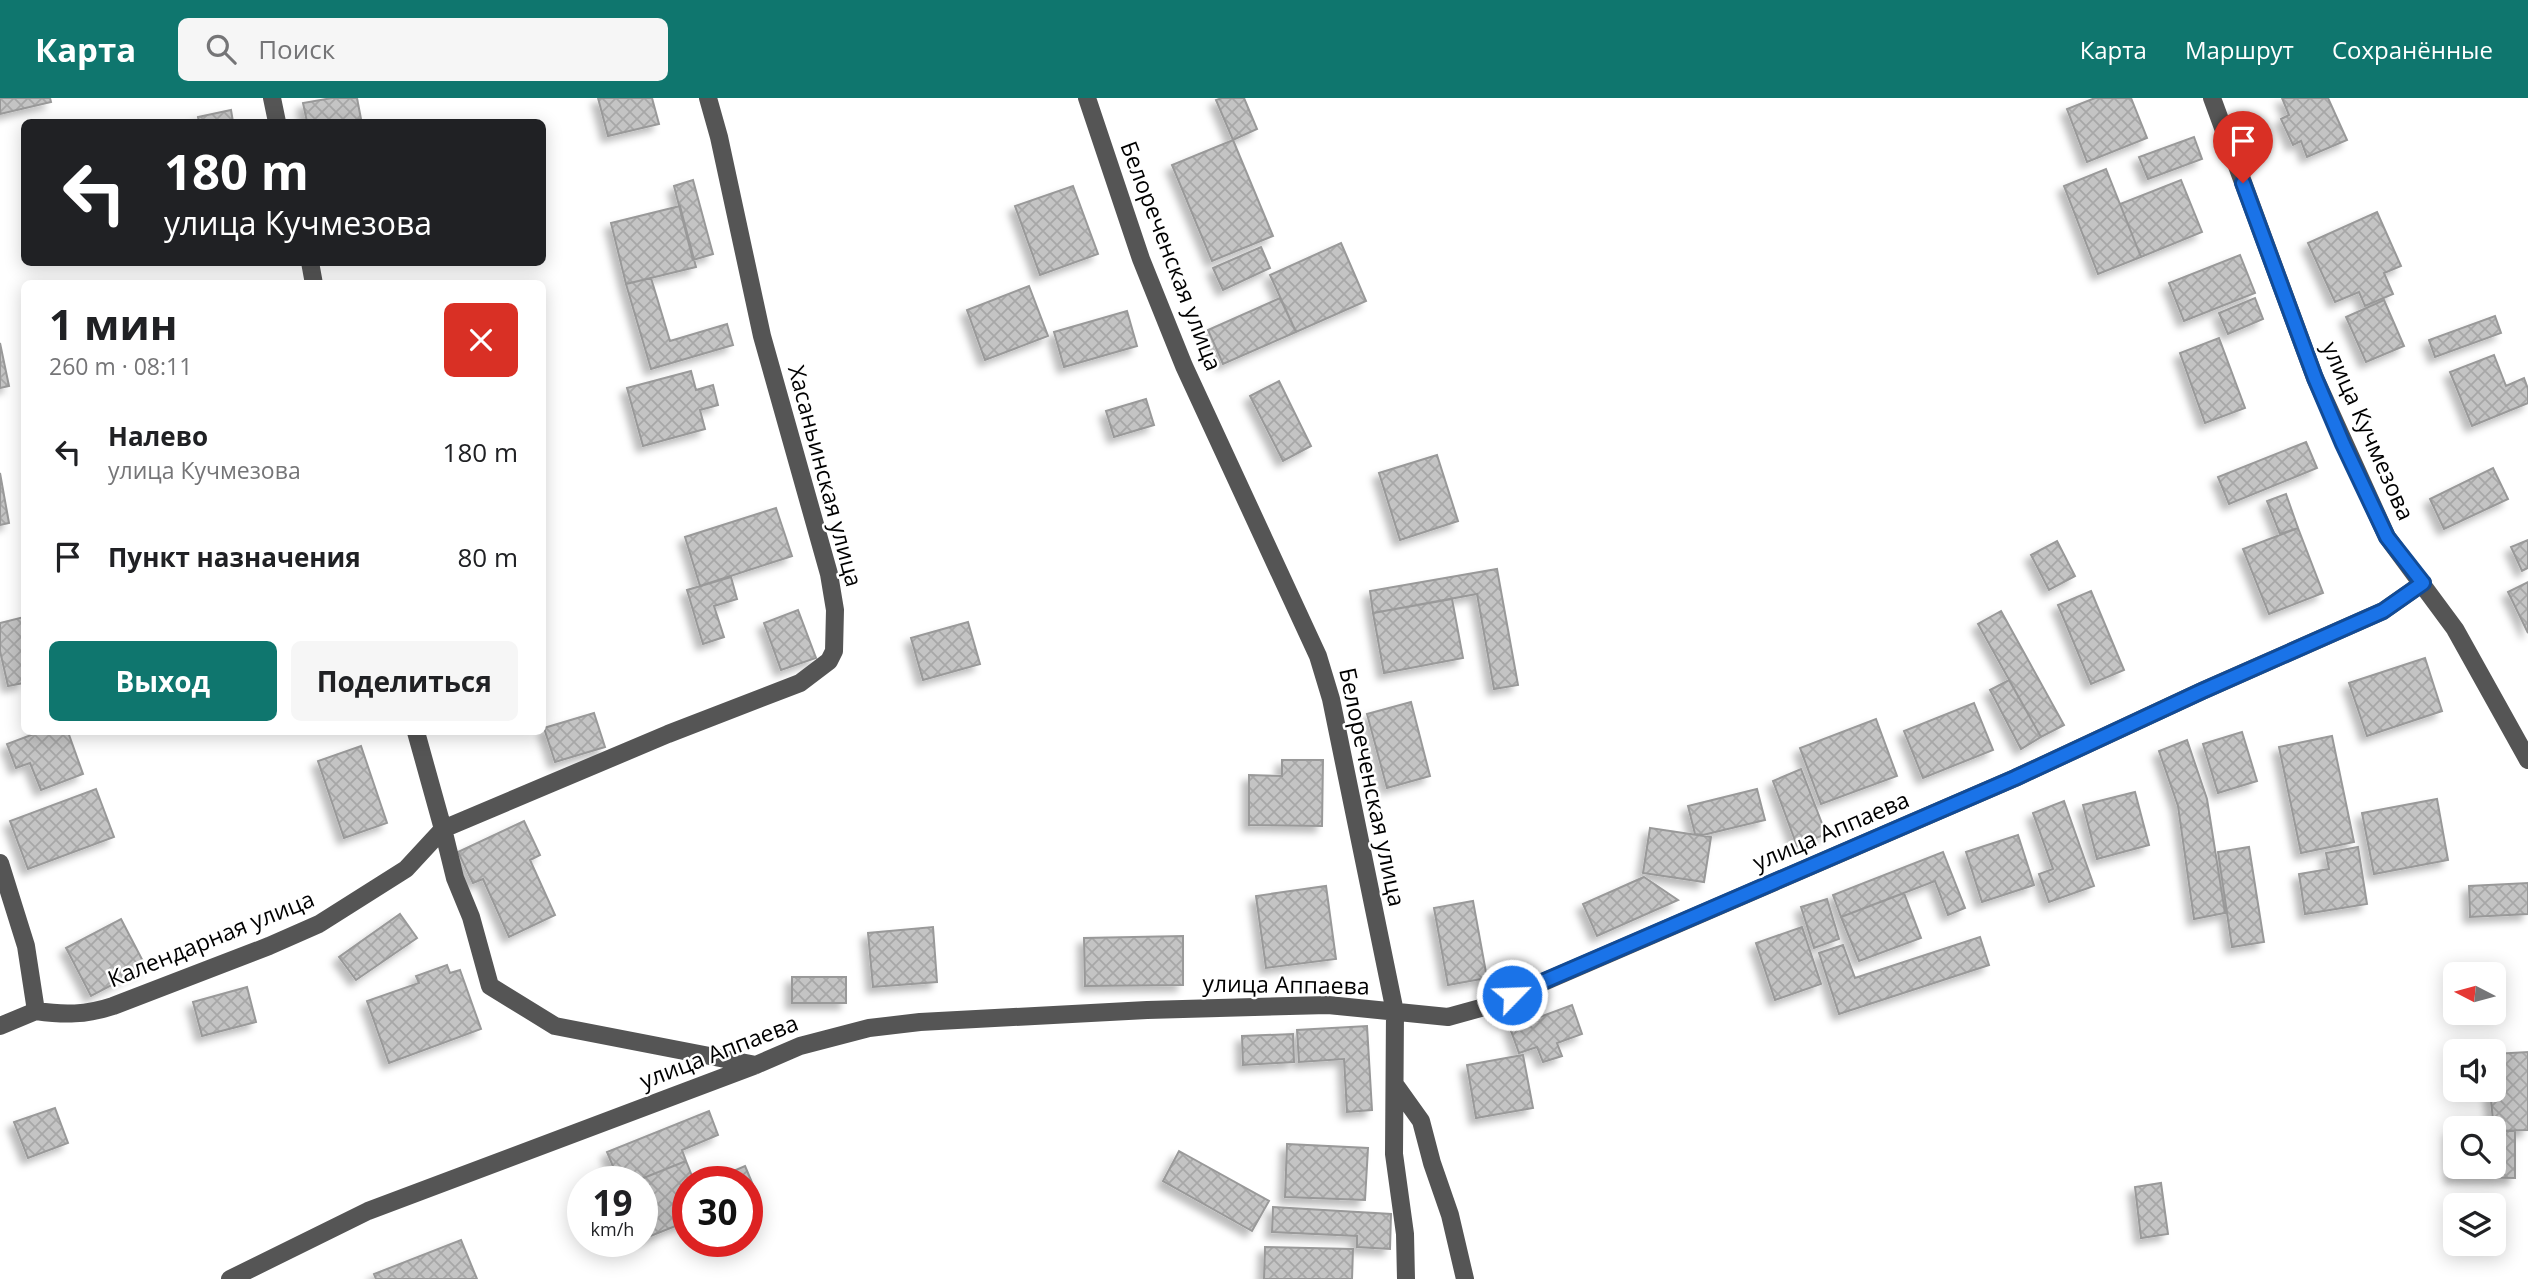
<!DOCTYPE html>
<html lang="ru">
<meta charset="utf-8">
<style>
:root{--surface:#fff;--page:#f6f6f6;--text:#202124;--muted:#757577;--accent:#0f766e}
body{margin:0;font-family:"Open Sans",sans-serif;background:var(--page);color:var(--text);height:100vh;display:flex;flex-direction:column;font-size:26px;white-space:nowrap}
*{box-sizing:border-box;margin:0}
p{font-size:23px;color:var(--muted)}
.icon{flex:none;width:38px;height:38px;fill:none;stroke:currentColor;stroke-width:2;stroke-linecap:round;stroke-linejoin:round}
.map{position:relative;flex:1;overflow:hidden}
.sheet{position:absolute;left:21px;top:182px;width:525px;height:455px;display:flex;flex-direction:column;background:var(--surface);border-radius:10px;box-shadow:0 4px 18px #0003}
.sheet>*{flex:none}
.guide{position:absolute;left:21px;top:21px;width:525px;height:147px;border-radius:10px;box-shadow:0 4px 18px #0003;background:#202124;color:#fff;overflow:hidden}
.needle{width:46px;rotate:276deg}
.tools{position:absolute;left:2443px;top:864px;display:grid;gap:14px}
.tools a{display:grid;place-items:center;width:63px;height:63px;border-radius:10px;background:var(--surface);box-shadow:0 4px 18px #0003;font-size:35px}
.speed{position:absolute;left:567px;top:1068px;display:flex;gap:14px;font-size:35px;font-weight:700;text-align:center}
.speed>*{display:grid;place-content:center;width:91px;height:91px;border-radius:50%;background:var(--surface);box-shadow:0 4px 18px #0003;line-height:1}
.speed small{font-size:18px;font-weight:400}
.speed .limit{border:10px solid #d22;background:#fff;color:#111}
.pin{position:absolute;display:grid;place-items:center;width:60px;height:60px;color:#fff;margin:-72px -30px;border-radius:50% 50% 50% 0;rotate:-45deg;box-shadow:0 0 7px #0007}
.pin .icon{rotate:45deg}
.me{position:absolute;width:77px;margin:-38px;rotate:66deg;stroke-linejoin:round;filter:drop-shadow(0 0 5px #0008)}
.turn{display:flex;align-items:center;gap:24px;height:147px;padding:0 28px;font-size:32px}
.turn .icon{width:91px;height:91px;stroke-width:2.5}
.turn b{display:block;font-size:49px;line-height:60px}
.round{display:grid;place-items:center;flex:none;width:74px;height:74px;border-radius:10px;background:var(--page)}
.head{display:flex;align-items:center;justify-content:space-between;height:119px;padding:0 28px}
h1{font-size:42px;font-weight:700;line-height:52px}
.primary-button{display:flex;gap:14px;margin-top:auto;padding:14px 28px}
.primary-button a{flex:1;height:80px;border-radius:10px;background:var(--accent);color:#fff;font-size:28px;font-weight:700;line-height:80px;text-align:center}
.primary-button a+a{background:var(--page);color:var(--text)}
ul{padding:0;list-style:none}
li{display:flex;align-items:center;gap:21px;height:105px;padding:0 28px}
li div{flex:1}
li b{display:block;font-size:26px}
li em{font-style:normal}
header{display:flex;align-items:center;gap:42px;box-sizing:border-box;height:98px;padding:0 35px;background:var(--accent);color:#fff}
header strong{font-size:33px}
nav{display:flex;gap:38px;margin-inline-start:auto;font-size:24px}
.search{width:490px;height:63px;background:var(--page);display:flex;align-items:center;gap:18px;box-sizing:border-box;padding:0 24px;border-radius:10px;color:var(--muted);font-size:26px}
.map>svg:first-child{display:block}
</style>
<header>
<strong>Карта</strong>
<div class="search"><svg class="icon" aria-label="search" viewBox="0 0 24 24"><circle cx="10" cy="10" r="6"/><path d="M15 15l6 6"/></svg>Поиск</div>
<nav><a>Карта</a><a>Маршрут</a><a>Сохранённые</a></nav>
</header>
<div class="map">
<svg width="2528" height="1181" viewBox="0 0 2528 1181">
<defs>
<pattern id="building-cross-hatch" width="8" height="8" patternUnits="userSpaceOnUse" patternTransform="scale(1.75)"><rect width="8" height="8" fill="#c4c4c4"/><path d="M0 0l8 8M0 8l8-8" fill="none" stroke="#a7a7a7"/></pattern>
<filter id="shadow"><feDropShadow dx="-6" dy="6" stdDeviation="3.5" flood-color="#0004"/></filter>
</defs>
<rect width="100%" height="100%" fill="#fff"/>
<path fill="url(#building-cross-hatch)" stroke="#999" stroke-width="2" filter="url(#shadow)" d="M0 0H50L51 4 0 16Z
M332 0H357L361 21 343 24H307L303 5Z
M598 0H652L659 26 608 38Z
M1222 0H1244L1257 31 1233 42 1216 2Z
M2095 0H2131L2147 40 2087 64 2067 11Z
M2282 0H2328L2347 42 2307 59 2301 43 2293 47 2281 21 2289 17Z
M231 12 233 24H199L198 19Z
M2194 39 2202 61 2148 81 2139 59Z
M1233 42 1273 138 1212 163 1172 67Z
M2106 71 2141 159 2098 176 2064 88Z
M693 82 713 156 693 162 674 88Z
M2181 82 2202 134 2141 159 2120 106Z
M1073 88 1098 156 1040 177 1015 108Z
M680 108 696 169 626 186 611 125Z
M2377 114 2401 168 2384 175 2393 196 2365 208 2359 194 2335 204 2308 145Z
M1341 145 1366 203 1296 234 1270 177Z
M1261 149 1270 170 1223 192 1213 170Z
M2240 157 2255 195 2184 223 2169 185Z
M651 180 670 243 727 226 733 247 651 271 626 186Z
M1029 188 1048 238 985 262 967 212Z
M1280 200 1296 234 1223 266 1208 232Z
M2255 200 2263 221 2228 236 2219 215Z
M2384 202 2404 248 2366 264 2346 219Z
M1127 213 1137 248 1064 269 1054 234Z
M2495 218 2501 235 2435 259 2429 242Z
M2219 240 2245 310 2205 325 2180 255Z
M0 245 9 288 0 290Z
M2494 257 2506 288 2524 280 2528 291V305L2472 328 2450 274Z
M691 273 696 292 713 287 718 307 700 312 705 331 643 348 627 290Z
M1279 283 1311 348 1283 363 1250 298Z
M1146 301 1154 327 1114 339 1106 313Z
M2306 344 2317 370 2229 406 2218 379Z
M1437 357 1458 423 1400 442 1379 375Z
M2493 370 2508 401 2444 431 2430 401Z
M0 375 9 425 0 427Z
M2286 396 2298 430 2280 436 2267 403Z
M776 410 792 458 700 488 685 439Z
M2298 430 2323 495 2269 516 2243 451Z
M2528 442V470L2522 473 2511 449Z
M2057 443 2075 478 2049 492 2031 457Z
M1497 471 1518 587 1494 591 1477 496 1373 515 1370 493Z
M731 479 737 501 714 508 724 539 703 546 687 492Z
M2528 484V535L2508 494Z
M2091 493 2124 572 2091 586 2058 507Z
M1452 501 1463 560 1384 575 1373 515Z
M798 512 816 560 781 572 764 525Z
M2001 513 2064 627 2041 639 1978 526Z
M24 519V585L8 588 0 553V525Z
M968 524 980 566 923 582 911 540Z
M2425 560 2442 613 2367 638 2349 585Z
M2009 582 2041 639 2021 651 1990 592Z
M1411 604 1430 678 1387 690 1367 616Z
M1974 605 1993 652 1923 680 1904 633Z
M594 615 605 649 555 664 544 630Z
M1876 621 1897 678 1821 706 1800 650Z
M39 634H68L83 676 41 692 30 665 16 670 7 646Z
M2242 634 2257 683 2218 695 2203 646Z
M2332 638 2354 744 2301 755 2279 649Z
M2187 642 2207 701 2225 815 2194 821 2178 708 2159 653Z
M361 648 387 725 344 740 318 663Z
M1282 662H1323L1322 728 1249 727V677L1282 678Z
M1801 671 1826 736 1797 748 1773 683Z
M96 691 114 739 28 771 10 723Z
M1757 691 1765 722 1703 737 1695 736 1688 708Z
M2135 694 2149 747 2097 761 2083 707Z
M2437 701 2448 762 2374 776 2362 715Z
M2064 703 2094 788 2049 804 2039 776 2053 771 2033 715Z
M524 723 540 757 530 762 555 817 509 839 483 781 473 785 458 754Z
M1650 730 1711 739 1704 784 1643 775Z
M2018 737 2034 787 1982 804 1966 754Z
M2249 749 2264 844 2232 849 2218 754Z
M2358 749 2367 806 2305 816 2299 776 2329 771 2326 755Z
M1943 754 1965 810 1948 817 1935 783 1841 819 1833 797Z
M1644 779 1678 802 1597 838 1583 806Z
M2528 785V816L2470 819 2469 788Z
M1326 788 1336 861 1266 870 1256 798Z
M1904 795 1921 840 1859 863 1841 819Z
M1827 801 1839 841 1814 850 1801 809Z
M1473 803 1487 880 1448 887 1434 810Z
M400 816 417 840 356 882 339 859Z
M121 821 146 869 91 898 66 850Z
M933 829 937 884 873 889 868 835Z
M1802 829 1821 886 1775 902 1756 845Z
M1183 838V887L1085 888 1084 840Z
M1980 839 1989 867 1839 916 1819 855 1843 847 1855 880Z
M447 867 450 875 460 872 481 931 389 965 367 903 419 885 416 878Z
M792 879H846V905H792Z
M247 889 256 924 202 938 193 904Z
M1572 907 1582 936 1557 945 1562 958 1543 964 1537 949 1519 955 1510 930Z
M1367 928 1372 1012 1347 1014 1344 961 1299 964 1297 932Z
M1293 936 1294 964 1243 967 1242 938Z
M2528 954V1032L2494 1033 2490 992H2494V956Z
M1523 957 1533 1010 1476 1020 1467 967Z
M55 1010 68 1045 28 1060 14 1024Z
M709 1013 718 1037 682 1052 686 1063 636 1083H619L607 1054Z
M2451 1033H2455V1069H2494V1033H2515V1080L2451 1079Z
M1287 1046 1368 1050 1365 1102 1285 1099Z
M1179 1053 1269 1103 1252 1133 1163 1083Z
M686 1063 694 1083H688V1123L643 1141 642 1083H636Z
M745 1068 756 1094 747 1098V1083H710Z
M2161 1085 2168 1136 2141 1140 2135 1089Z
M1273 1109 1391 1116 1390 1151 1357 1149V1138L1272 1134Z
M461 1142 477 1181H376L374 1176Z
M1265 1149 1353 1151 1352 1181H1264Z"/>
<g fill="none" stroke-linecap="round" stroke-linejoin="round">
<path stroke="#555" stroke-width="18" d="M272 0 277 24
M708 0 719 39 762 238 829 476 835 512 834 553 829 563 800 585 668 636 443 731 455 780 471 819 490 888 555 928 756 967
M1087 0 1141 161 1184 268 1318 558 1331 601 1395 914 1394 1056 1405 1136 1406 1181
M2212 0 2315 280 2387 439 2455 531 2528 662
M310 164 314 186
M0 765 26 848 36 913 0 928
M36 913C64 917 86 917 113 908L269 848 319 826 406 771 443 731 416 634
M1396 988 1421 1023 1432 1065 1450 1117 1465 1181
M230 1181 368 1113 756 967 800 948 869 930 920 924 1147 912 1328 907 1448 919 1488 908 2015 680 2202 593 2383 513 2423 485"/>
</g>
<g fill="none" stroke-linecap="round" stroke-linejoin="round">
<g stroke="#114b97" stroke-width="18">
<path id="route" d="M1512 897 2015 680 2202 593 2383 513 2423 485 2387 439 2343 346 2315 280 2243 85"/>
</g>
<use href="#route" stroke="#1a73e8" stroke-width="12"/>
</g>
<g text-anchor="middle" stroke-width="5" stroke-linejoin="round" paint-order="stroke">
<g font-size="23" fill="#000" stroke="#fff">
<text transform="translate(1171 158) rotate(69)" y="8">Белореченская улица</text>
<text transform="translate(2368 333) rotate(66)" y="8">улица Кучмезова</text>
<text transform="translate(825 378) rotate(75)" y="8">Хасаньинская улица</text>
<text transform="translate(1372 689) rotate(78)" y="8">Белореченская улица</text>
<text transform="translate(1831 733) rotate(-23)" y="8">улица Аппаева</text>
<text transform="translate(211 841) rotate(-22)" y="8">Календарная улица</text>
<text transform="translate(1286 887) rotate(1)" y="8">улица Аппаева</text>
<text transform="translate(719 954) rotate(-21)" y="8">улица Аппаева</text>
</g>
</g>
</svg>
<div class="tools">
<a><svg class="needle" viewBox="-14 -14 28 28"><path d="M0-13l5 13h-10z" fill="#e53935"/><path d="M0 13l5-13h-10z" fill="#757577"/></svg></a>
<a><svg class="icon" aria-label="sound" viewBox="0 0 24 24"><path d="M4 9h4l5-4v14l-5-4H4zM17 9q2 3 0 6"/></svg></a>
<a><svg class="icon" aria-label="search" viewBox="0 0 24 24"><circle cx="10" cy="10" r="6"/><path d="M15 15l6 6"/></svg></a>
<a><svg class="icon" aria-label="layers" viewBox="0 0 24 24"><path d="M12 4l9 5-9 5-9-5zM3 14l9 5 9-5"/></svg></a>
</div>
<div class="speed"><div>19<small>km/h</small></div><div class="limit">30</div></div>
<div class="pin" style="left:2243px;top:85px;background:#d93025"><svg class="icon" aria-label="arrive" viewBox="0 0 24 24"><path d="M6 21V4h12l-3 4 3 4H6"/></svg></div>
<svg class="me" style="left:1512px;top:897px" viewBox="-20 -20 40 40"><circle r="17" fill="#1a73e8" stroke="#fff" stroke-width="3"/><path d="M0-11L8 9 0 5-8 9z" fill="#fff"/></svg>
<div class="guide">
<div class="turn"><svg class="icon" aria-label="left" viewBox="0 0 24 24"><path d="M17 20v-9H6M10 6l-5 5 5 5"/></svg><div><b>180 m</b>улица Кучмезова</div></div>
</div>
<section class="sheet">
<div class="head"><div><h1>1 мин</h1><p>260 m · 08:11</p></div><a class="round" style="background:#d93025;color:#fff"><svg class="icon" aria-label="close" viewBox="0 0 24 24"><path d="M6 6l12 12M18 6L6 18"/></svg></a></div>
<ul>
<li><svg class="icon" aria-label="left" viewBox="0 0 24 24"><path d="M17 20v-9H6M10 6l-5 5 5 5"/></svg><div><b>Налево</b><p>улица Кучмезова</p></div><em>180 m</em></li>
<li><svg class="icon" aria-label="arrive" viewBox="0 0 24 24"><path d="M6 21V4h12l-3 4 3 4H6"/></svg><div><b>Пункт назначения</b></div><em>80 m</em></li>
</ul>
<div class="primary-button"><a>Выход</a><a>Поделиться</a></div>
</section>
</div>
